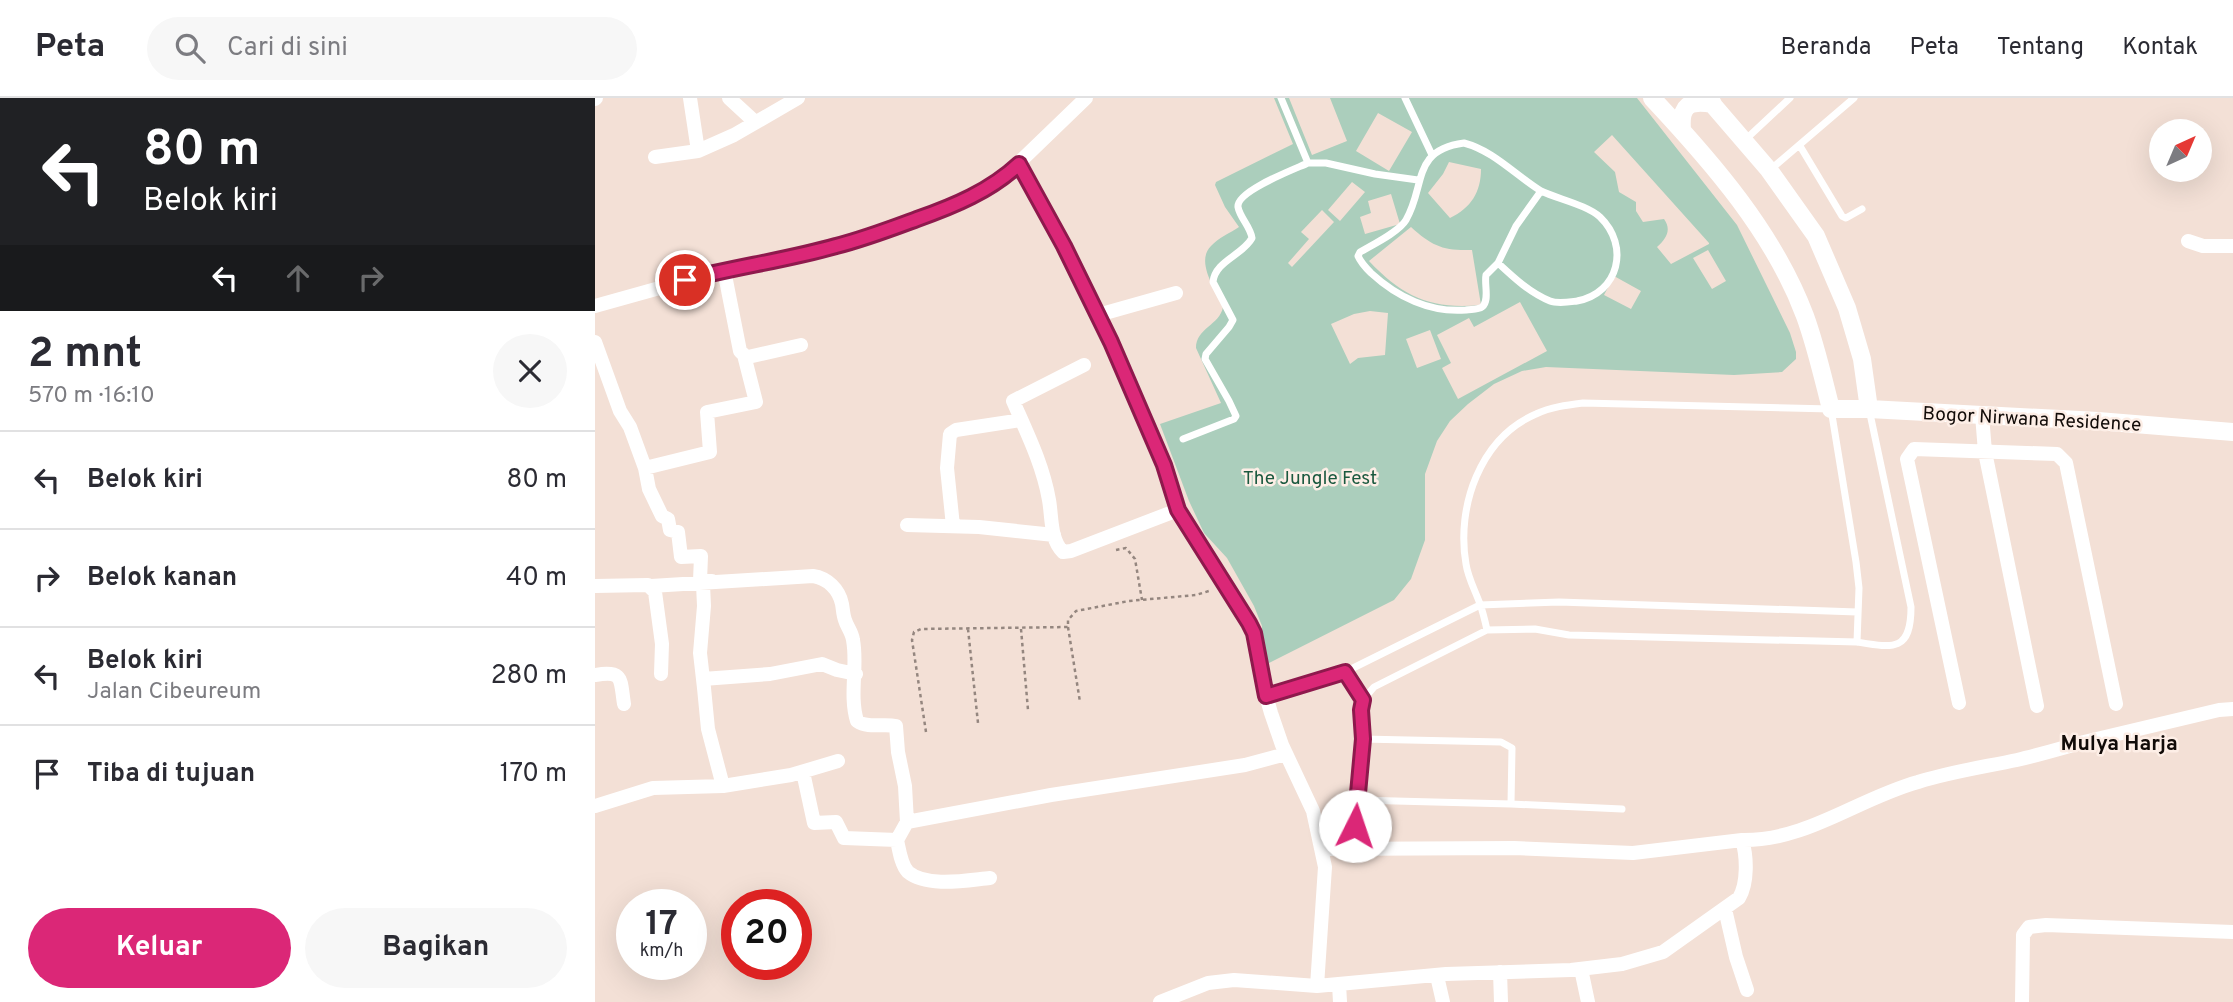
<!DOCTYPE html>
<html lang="id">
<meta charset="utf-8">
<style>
:root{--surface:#fff;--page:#f7f7f7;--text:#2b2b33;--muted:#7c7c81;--line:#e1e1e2;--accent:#db2777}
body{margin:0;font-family:Overpass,sans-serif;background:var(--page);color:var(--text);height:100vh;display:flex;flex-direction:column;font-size:26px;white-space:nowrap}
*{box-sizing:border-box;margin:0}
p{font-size:23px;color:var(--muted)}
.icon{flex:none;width:38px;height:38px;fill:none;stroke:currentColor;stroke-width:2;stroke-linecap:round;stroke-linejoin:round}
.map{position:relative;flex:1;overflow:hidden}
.sheet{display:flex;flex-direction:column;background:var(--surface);width:595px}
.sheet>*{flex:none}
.hud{background:#202124;color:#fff;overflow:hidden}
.needle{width:46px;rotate:44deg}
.buttons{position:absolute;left:1554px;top:21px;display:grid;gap:14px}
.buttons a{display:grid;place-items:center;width:63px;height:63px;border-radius:50%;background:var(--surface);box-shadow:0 7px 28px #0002;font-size:35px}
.speed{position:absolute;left:21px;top:791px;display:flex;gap:14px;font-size:35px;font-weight:700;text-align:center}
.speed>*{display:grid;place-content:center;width:91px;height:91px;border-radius:50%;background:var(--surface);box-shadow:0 7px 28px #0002;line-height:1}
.speed small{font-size:18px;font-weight:400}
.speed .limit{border:10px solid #d22;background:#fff;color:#111}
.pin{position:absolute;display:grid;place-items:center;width:60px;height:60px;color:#fff;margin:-30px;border:4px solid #fff;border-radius:50%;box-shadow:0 2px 7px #0007}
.me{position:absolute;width:77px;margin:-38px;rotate:4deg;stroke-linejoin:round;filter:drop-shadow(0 0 5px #0008)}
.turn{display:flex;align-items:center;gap:24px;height:147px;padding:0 28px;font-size:32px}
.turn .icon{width:91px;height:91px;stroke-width:2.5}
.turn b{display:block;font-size:49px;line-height:60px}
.lanes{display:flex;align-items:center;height:66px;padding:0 28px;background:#0003;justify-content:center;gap:35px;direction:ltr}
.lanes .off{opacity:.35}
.round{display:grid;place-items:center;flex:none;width:74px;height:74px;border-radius:37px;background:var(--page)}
.summary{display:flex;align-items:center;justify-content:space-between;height:119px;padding:0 28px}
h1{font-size:42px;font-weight:700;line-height:52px}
.primary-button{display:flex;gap:14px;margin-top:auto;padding:14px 28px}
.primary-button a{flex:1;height:80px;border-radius:42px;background:var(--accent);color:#fff;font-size:28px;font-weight:700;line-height:80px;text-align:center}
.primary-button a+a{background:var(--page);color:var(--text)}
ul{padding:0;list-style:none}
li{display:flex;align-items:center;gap:21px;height:98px;padding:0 28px;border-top:2px solid var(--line)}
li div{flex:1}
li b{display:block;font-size:26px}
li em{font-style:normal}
header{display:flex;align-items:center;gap:42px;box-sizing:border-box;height:98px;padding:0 35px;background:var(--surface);border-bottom:2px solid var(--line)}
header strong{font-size:33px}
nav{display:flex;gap:38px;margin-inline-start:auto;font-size:24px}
.search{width:490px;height:63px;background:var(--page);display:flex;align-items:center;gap:18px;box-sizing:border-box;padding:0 24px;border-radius:38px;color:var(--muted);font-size:26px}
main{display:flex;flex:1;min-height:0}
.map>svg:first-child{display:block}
</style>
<header>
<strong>Peta</strong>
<div class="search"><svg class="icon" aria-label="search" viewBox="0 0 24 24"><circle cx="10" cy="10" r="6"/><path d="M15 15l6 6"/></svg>Cari di sini</div>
<nav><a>Beranda</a><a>Peta</a><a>Tentang</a><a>Kontak</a></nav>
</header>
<main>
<section class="sheet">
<div class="hud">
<div class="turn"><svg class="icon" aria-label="left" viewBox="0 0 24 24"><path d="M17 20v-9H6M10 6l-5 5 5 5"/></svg><div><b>80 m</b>Belok kiri</div></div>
<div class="lanes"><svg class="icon" aria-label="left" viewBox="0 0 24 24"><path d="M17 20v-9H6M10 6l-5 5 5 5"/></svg><svg class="icon off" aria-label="ahead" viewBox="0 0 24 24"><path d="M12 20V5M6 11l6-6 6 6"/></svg><svg class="icon off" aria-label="right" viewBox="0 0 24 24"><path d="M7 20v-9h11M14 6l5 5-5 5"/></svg></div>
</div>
<div class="summary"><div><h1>2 mnt</h1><p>570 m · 16:10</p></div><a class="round"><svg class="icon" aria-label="close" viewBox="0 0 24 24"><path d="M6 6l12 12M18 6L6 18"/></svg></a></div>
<ul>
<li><svg class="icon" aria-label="left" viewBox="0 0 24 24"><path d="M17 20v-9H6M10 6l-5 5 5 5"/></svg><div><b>Belok kiri</b></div><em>80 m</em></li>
<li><svg class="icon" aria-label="right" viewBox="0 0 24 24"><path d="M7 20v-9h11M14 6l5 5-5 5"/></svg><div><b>Belok kanan</b></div><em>40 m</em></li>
<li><svg class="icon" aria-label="left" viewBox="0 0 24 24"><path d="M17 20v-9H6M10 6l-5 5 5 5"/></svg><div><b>Belok kiri</b><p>Jalan Cibeureum</p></div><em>280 m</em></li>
<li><svg class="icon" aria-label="arrive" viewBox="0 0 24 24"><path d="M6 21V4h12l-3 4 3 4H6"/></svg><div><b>Tiba di tujuan</b></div><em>170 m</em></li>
</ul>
<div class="primary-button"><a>Keluar</a><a>Bagikan</a></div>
</section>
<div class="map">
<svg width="1638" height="904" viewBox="0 0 1638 904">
<rect width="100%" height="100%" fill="#f3e0d6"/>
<path fill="#abcebc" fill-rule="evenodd" d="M679 0H694L717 57 752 43 735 0H1042L1142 127 1195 235 1201 254V261L1187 274 1139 277 951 269 927 273 899 286 873 306 855 323 842 343 830 376V442L816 481 799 502 668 568 667 528 659 508 632 460 609 435 594 403 565 326 626 305 601 250C601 230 625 227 628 209 621 192 600 164 616 148 623 140 635 135 644 129L630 109 620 87 621 84 698 46ZM783 15 817 34 794 73 761 53ZM1017 37 1114 145V146L1076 166 1062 149C1071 141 1077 132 1069 121L1048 124 1041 113V104L1024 94 1020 74 999 54ZM854 64 886 71C886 94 876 110 855 120L833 95 848 76ZM757 84 770 94 745 123 733 112ZM796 96 805 126 770 136 765 119 776 115 773 103ZM727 112 739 124 697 169 693 165 714 141 706 134ZM816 129C837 148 848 153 877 152L886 207C837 212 808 199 774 163ZM1113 152 1131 183 1117 191 1098 160ZM1019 178 1046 193 1036 211 1009 197ZM925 204 952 253 863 301 847 270 856 265 842 237 874 220 879 229ZM775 213 793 215 790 257 763 260 755 266 736 226 759 216ZM835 232 846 261 822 270 811 241Z"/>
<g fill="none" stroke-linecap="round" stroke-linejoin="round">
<path stroke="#94867f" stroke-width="2.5" stroke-dasharray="3.5 3.5" stroke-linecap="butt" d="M521 452 531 450 540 461 547 502
M473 529 485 604
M373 531 383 625
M426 531 433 612
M331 634 317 542 319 534 326 531 473 529V522L481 513 534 503 601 497 617 492"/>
<path stroke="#fff" stroke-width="7" d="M686 0 713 65H731L780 76 823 82
M810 0 837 57
M1150 42 1195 0
M869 45C899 53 920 77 946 93L921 128 903 165 891 177C889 186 895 203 887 209 883 212 876 211 871 212 835 215 802 199 776 175 771 170 766 165 763 158L765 154C777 147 804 134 811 122 831 88 816 52 869 45Z
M1205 48 1247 118 1251 120 1267 111
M1175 72 1259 0
M903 165C918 179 935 195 955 203 963 206 974 204 982 203 1024 195 1035 148 1005 119 992 107 963 101 946 93
M588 341 639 321 641 318 634 303 610 261 611 256 634 229 638 222 618 184C620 163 648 157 657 140 655 128 645 120 643 109 641 93 700 71 713 65
M1262 544C1298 550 1316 554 1316 509L1274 311
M750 574 768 602
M672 598 750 574 885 507 964 504 1262 514
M767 641 906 644 917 650 916 706 1027 711
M762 702 916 706
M760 728 767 641 766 612 768 602 779 589 892 532 940 531 974 537 1262 544 1264 490 1261 464 1236 311 988 305C972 307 956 309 941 316 885 340 861 409 871 466 873 480 880 492 885 506 888 514 890 523 892 532"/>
<path stroke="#fff" stroke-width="14" d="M95 0 103 53
M134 0 160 24
M0 1 1 0
M60 59 103 53 139 37 203 0
M424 66 469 148 516 244 569 367 583 412 659 535 666 580 676 615 687 647 718 713 730 769 722 888
M1593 143 1608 148H1638
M129 172 145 253 149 257 153 259 206 247
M0 208 129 172 239 149 284 135 354 110 405 83 491 0
M503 217 581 195
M0 244 25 313 35 329 50 370 54 391 67 418 73 421 75 432 83 434 86 459 106 458 105 483H117
M489 267 418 303C432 335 448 367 454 402 457 418 455 442 468 454L476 453 583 412
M1387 317 1390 354 1442 608
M50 370 115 354 112 314 161 304 149 257
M312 427 384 429 459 437
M358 428 352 370 355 336 361 332 426 322
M108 486 109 508 105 555 109 590 113 631 128 688
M0 488 53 487 60 494 67 546 66 576
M56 488 218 478C232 480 244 491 247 506 248 511 248 517 250 522 252 529 257 534 258 542 263 568 254 597 262 623 274 631 288 625 301 628L303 654 310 688 312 724 302 742C304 751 306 767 313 774 332 790 373 782 395 780
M0 577C29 572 25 581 29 606
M108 581 175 576 227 566 242 572 261 576
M1364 605 1312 361 1319 351 1462 356 1471 365 1521 606
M208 674 219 725 241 724 249 740 302 742
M0 708 58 690 128 688 196 677 243 663
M312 724 456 697 650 667 691 656
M727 751 919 750 1038 755 1147 742
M1130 811 1141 859 1152 892
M986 871 993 904
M905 874 906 904
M842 878 848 904
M744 886 745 904
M565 904 613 885 639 882 722 888 851 876 976 872 1027 866 1068 854 1144 800C1153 785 1152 758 1147 742 1212 743 1262 701 1323 684 1355 674 1389 669 1422 662 1444 657 1467 650 1489 644 1534 633 1579 623 1624 612L1638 611
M1427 904 1428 837 1434 829 1451 827 1638 834"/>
<path stroke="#fff" stroke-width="18" d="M1057 0C1117 64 1179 135 1210 218 1221 248 1228 280 1236 311H1274L1503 323 1638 334
M1112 0 1174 72 1221 138 1252 210 1267 261 1274 311
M1087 32C1085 7 1094 2 1118 6"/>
</g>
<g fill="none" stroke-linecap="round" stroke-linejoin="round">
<g stroke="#8e194d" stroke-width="18">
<path id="route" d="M90 182C140 169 192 162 241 148 269 141 295 131 322 121 359 108 395 93 424 66L469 148 516 244 569 367 583 412 654 525 659 535 671 598 750 574 768 602 766 612 768 641 760 728"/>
</g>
<use href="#route" stroke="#db2777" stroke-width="12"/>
</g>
<g text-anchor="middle" stroke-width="5" stroke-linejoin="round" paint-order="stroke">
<g font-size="19" fill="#110b08" stroke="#fdeee6">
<text transform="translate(1437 320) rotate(3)" y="7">Bogor Nirwana Residence</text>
</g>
<g font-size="19" fill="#1b593f" stroke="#fdeee6">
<text x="715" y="386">The Jungle Fest</text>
</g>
<g font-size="21" font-weight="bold" fill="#110b08" stroke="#fdeee6">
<text x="1524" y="652">Mulya Harja</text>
</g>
</g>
</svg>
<div class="buttons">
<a><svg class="needle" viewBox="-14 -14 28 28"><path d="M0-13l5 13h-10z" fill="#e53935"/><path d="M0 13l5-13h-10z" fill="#7c7c81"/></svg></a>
</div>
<div class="speed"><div>17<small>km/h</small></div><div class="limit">20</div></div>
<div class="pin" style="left:90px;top:182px;background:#d93025"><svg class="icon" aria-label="arrive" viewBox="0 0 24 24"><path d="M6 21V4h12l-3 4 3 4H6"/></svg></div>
<svg class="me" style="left:760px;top:728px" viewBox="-20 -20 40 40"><circle r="19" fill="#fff"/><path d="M0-13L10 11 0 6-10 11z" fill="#db2777"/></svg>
</div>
</main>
